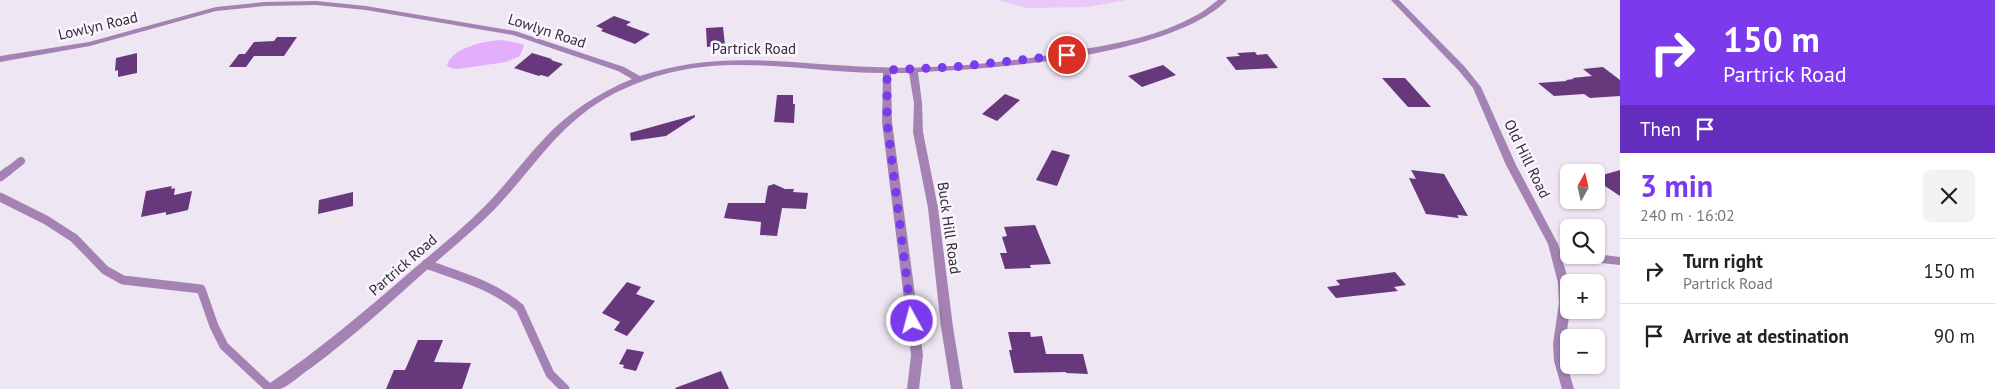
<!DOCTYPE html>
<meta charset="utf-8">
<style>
:root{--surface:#fff;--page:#f2f2f2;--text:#222;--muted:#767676;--line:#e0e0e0;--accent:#7c3aed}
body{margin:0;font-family:"PT Sans",sans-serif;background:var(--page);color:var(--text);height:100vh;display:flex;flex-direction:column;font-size:19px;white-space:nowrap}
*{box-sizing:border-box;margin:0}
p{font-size:16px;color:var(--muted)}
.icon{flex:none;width:28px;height:28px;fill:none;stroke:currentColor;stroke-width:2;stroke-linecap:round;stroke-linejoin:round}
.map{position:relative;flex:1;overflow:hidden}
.side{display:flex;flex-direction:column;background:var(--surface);width:375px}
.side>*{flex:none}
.banner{background:#7c3aed;color:#fff;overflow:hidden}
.needle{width:32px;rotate:8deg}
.fabs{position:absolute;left:1560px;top:164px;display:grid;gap:10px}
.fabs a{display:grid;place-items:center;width:45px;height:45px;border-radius:8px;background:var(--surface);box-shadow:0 1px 4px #0004;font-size:25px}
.pin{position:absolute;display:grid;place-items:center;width:42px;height:42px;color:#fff;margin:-21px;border:2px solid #fff;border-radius:50%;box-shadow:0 1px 5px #0007}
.me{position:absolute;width:55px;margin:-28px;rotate:353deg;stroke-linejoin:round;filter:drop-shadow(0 0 4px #0008)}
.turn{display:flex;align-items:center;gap:18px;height:105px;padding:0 20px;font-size:22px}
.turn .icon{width:65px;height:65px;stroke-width:2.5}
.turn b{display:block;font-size:35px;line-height:42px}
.then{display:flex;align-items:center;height:48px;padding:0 20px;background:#0003;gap:10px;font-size:19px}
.round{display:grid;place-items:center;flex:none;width:52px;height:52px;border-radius:8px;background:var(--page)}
.overview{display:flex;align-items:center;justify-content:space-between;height:85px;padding:0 20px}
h1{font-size:30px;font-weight:600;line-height:38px;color:var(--accent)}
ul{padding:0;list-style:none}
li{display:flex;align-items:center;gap:15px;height:65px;padding:0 20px;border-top:1px solid var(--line)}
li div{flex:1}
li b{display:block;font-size:19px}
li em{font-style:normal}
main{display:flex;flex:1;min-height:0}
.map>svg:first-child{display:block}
</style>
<main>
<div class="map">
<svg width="1620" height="389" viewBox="0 0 1620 389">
<rect width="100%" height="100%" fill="#efe6f3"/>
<path fill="#e8c9f8" d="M997 0H1127L1088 7 1027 8Z"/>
<path fill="#e3affc" d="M501 40 522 44 524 46 520 56 506 62 458 69 450 68 447 65C452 48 484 41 501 40Z"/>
<path fill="#67387c" d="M614 16 631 22 626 25 650 34 635 44 601 31 603 29 596 26Z
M723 27 725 45 707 47 706 28Z
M277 37H297L284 56H254L246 67H229L239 54H245L254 42 274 41Z
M1255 52 1257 55 1267 54 1278 68 1236 70 1226 57 1240 56 1237 53Z
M137 53V73L118 77V70L115 71 116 58Z
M532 53 552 59 551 60 563 64 548 77 541 75 539 76 514 68Z
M1163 65 1176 75 1142 87 1128 76Z
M1603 67 1620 80V96L1590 98 1584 94 1554 96 1538 83 1567 81 1566 80 1574 79 1572 78 1592 76 1583 69Z
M1382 78H1405L1431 107H1408Z
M1005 94 1020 100 997 121 982 114Z
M777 95H793V104H795L794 123 774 122Z
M695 115V117L666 136 631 141 630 133Z
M1052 150 1070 155 1057 186 1036 180Z
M1411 170 1444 174 1468 216 1457 215 1459 218 1426 214 1409 178 1416 179Z
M1620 170V196L1596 180V177Z
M774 184 785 189H794L793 192 808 193 806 209 782 208 777 236 760 235 761 222 724 218 728 203H765L768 186Z
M172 186 171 189 175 188 174 195 192 191 188 210 166 215V212L141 217 146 191Z
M353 192V206L318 214 319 200Z
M1035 225 1051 264 1030 265 1031 268 1005 269 1000 253H1007L1002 237 1007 236 1004 227Z
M1395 272 1406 285 1394 287 1398 291 1336 298 1327 287 1340 285 1336 280Z
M627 282 641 287 636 294 655 301 627 336 614 330 620 322 602 313Z
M1008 332H1030L1031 337 1042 336 1046 354H1083L1088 374 1066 373V372L1014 373 1009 350H1012Z
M418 340H443L434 362 471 363 462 389H386L394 370H405Z
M627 349 644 352 636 371 623 368 624 365 619 364Z
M721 371 729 389H676L675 388Z"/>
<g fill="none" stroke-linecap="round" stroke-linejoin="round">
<path stroke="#a483b4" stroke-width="8" d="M7 172 21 161"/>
<path stroke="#a483b4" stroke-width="9" d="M0 177 8 171
M0 197 46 220 74 238 105 270 123 280 201 289 214 326 224 346 270 389
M426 264C459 276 493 285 520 308L550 374 565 389"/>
<path fill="#a483b4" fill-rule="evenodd" d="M1218 0H1227C1172 56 995 69 918 72L922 103 923 132 938 208 953 327 963 389H951L941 327 928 208 913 132 914 103 909 73H891L892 122 923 355 919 389H907L911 355 882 122 883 73C792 72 713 48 626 88 562 116 539 163 494 210 474 230 451 249 429 268 391 302 353 337 311 368 303 373 288 387 280 389 276 389 269 389 265 389L267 385C318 351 364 312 410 272 435 251 461 230 484 207 505 186 522 162 542 141 567 113 598 93 632 79L618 71 513 35 366 10 316 5 265 6 216 11 90 46 0 62V56L89 42 216 7 265 2 316 1 366 6 515 31 624 67 640 76C720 49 791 64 873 67 943 70 1015 62 1084 49 1121 43 1160 35 1193 17 1202 13 1210 6 1218 0Z
M1391 0H1399L1465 67 1481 87 1516 165 1558 244 1560 250 1569 251V255L1596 254 1620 257V265L1562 259 1569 282 1570 310 1565 344 1566 361 1574 389H1562L1554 361 1553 344 1559 303 1558 283 1548 244 1506 165 1473 88 1459 71Z"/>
</g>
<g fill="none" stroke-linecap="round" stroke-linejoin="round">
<path stroke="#7c3aed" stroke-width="9" stroke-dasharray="0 16.2" d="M912 321 887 122V70L954 67 1067 55"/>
</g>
<g text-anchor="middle" stroke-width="5" stroke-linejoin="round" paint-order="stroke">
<g font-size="15" fill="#312e33" stroke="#fbf4fe">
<text transform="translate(98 26) rotate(-13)" y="5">Lowlyn Road</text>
<text transform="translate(547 31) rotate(18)" y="5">Lowlyn Road</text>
<text x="754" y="54">Partrick Road</text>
<text transform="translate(1527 159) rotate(64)" y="5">Old Hill Road</text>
<text transform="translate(949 228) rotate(82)" y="5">Buck Hill Road</text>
<text transform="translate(403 265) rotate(-41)" y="5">Partrick Road</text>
</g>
</g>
</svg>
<div class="fabs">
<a><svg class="needle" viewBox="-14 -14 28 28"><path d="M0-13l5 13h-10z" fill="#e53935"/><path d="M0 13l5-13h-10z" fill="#767676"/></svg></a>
<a><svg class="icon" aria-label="search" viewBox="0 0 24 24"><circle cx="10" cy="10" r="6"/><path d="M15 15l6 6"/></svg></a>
<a>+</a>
<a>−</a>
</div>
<div class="pin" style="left:1067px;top:55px;background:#d93025"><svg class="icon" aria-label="arrive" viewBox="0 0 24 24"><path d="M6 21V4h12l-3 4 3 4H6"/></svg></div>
<svg class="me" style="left:912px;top:321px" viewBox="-20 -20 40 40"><circle r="17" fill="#7c3aed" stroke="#fff" stroke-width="3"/><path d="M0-11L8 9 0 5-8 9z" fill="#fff"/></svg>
</div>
<section class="side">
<div class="banner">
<div class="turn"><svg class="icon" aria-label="right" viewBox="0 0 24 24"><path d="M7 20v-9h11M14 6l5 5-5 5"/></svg><div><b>150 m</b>Partrick Road</div></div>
<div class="then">Then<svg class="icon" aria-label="arrive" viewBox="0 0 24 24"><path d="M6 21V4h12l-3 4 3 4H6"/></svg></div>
</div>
<div class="overview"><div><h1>3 min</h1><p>240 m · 16:02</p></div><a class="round"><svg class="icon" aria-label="close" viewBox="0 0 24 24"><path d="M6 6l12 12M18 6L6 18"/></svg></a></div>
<ul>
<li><svg class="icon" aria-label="right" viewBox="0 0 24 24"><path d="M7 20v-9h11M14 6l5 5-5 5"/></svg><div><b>Turn right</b><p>Partrick Road</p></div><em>150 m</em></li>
<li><svg class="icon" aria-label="arrive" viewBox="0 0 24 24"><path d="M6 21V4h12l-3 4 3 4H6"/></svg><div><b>Arrive at destination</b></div><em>90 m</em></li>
</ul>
</section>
</main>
